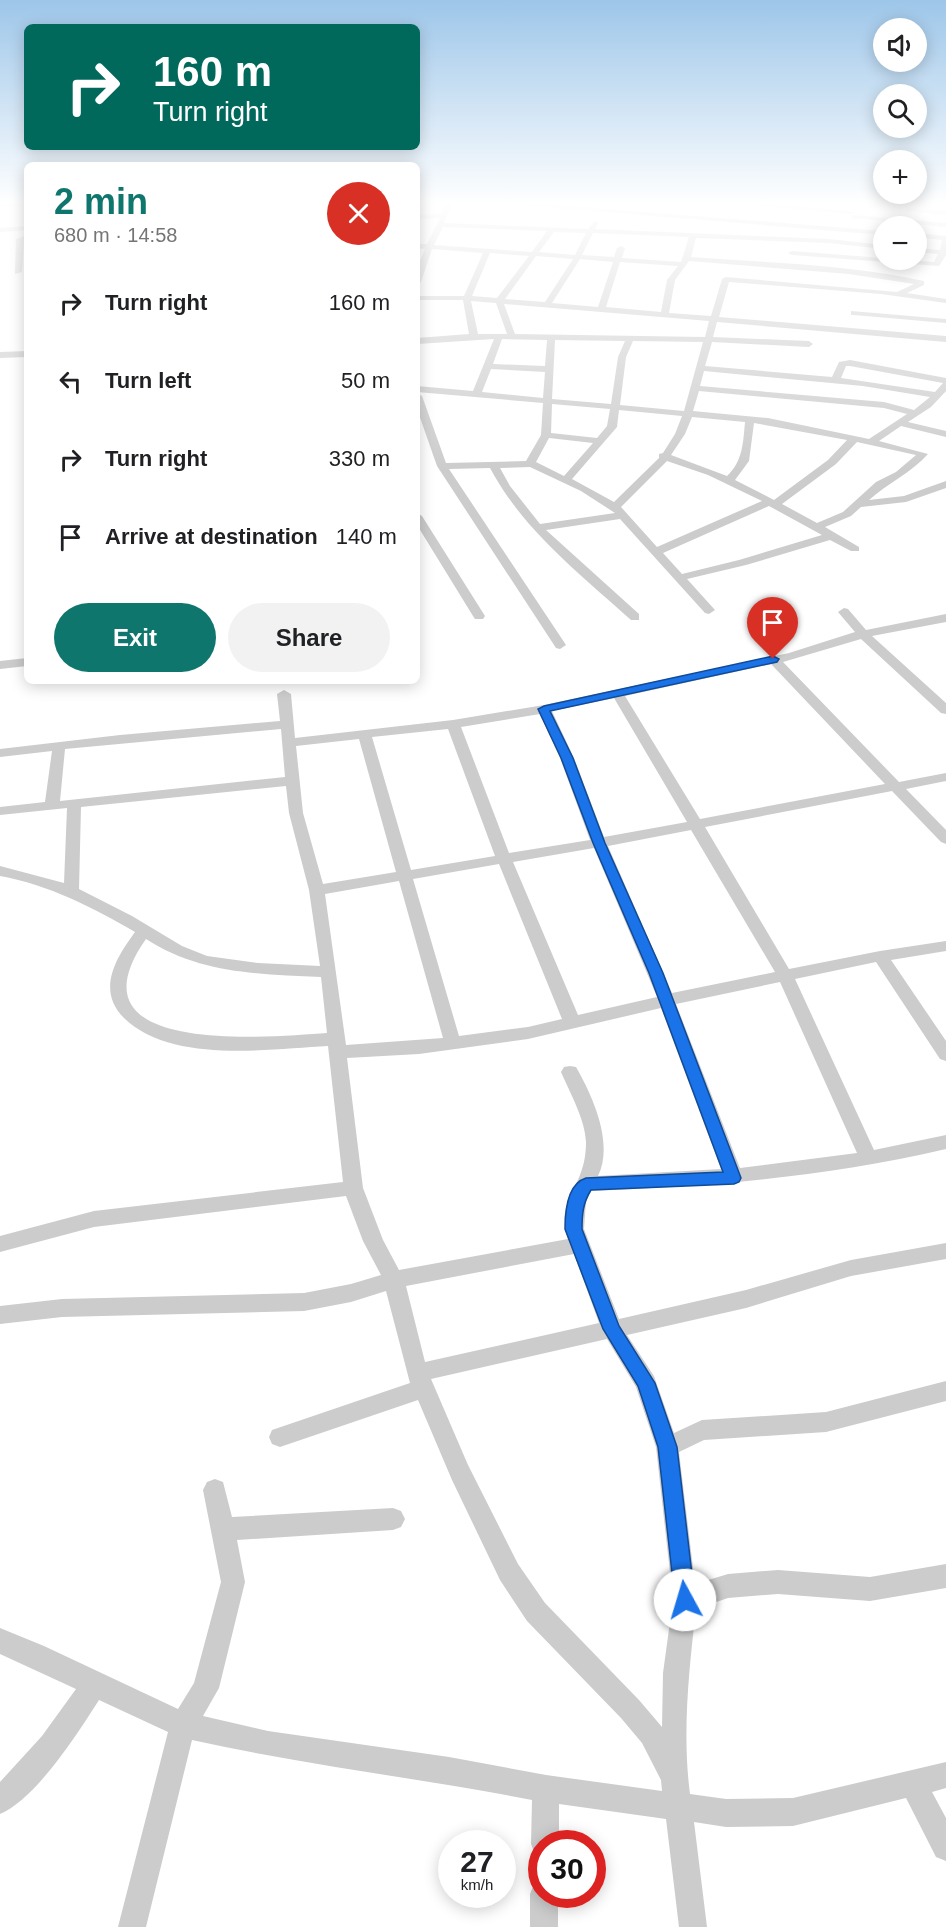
<!DOCTYPE html>
<meta charset="utf-8">
<style>
:root{--surface:#fff;--page:#f2f2f2;--text:#202124;--muted:#757577;--accent:#0f766e}
body{margin:0;font-family:Helvetica,sans-serif;background:var(--page);color:var(--text);height:100vh;display:flex;flex-direction:column;font-size:22px;white-space:nowrap}
*{box-sizing:border-box;margin:0}
p{font-size:20px;color:var(--muted)}
.icon{flex:none;width:33px;height:33px;fill:none;stroke:currentColor;stroke-width:2;stroke-linecap:round;stroke-linejoin:round}
.map{position:relative;flex:1;overflow:hidden}
.drawer{position:absolute;left:24px;top:162px;width:396px;height:522px;display:flex;flex-direction:column;background:var(--surface);border-radius:9px;box-shadow:0 3px 15px #0003}
.drawer>*{flex:none}
.hud{position:absolute;left:24px;top:24px;width:396px;height:126px;border-radius:9px;box-shadow:0 3px 15px #0003;background:#00695c;color:#fff;overflow:hidden}
.buttons{position:absolute;left:873px;top:18px;display:grid;gap:12px}
.buttons a{display:grid;place-items:center;width:54px;height:54px;border-radius:50%;background:var(--surface);box-shadow:0 3px 15px #0003;font-size:30px}
.speed{position:absolute;left:438px;top:1830px;display:flex;gap:12px;font-size:30px;font-weight:700;text-align:center}
.speed>*{display:grid;place-content:center;width:78px;height:78px;border-radius:50%;background:var(--surface);box-shadow:0 3px 15px #0003;line-height:1}
.speed small{font-size:15px;font-weight:400}
.speed .limit{border:9px solid #d22;background:#fff;color:#111}
.pin{position:absolute;display:grid;place-items:center;width:51px;height:51px;color:#fff;margin:-62px -26px;border-radius:50% 50% 50% 0;rotate:-45deg;box-shadow:0 0 6px #0007}
.pin .icon{rotate:45deg}
.me{position:absolute;width:66px;margin:-33px;rotate:354deg;stroke-linejoin:round;filter:drop-shadow(0 0 4px #0008)}
.turn{display:flex;align-items:center;gap:21px;height:126px;padding:0 30px;font-size:27px}
.turn .icon{width:78px;height:78px;stroke-width:2.5}
.turn b{display:block;font-size:42px;line-height:51px}
.round{display:grid;place-items:center;flex:none;width:63px;height:63px;border-radius:32px;background:var(--page)}
.overview{display:flex;align-items:center;justify-content:space-between;height:102px;padding:0 30px}
h1{font-size:36px;font-weight:600;line-height:45px;color:var(--accent)}
.action{display:flex;gap:12px;margin-top:auto;padding:12px 30px}
.action a{flex:1;height:69px;border-radius:36px;background:var(--accent);color:#fff;font-size:24px;font-weight:600;line-height:69px;text-align:center}
.action a+a{background:var(--page);color:var(--text)}
ul{padding:0;list-style:none}
li{display:flex;align-items:center;gap:18px;height:78px;padding:0 30px}
li div{flex:1}
li b{display:block;font-size:22px}
li em{font-style:normal}
.map>svg:first-child{display:block}
</style>
<div class="map">
<svg width="946" height="1927" viewBox="0 0 946 1927">
<rect width="100%" height="100%" fill="#fff"/>
<g fill="none" stroke-linecap="round" stroke-linejoin="round">
<path fill="#ccc" fill-rule="evenodd" d="M417 202H423L417 204Z
M446 202H452L444 223 588 229 595 221 598 223 595 229 829 239 884 245V249L829 243 696 238 691 257C768 263 848 264 924 281V285L907 293 946 299V303L881 294 729 282 719 317 946 336V342L717 322 713 337 809 341 813 344 809 347 712 342 705 366 832 377 839 362 850 360 946 378V391L931 407 908 422 946 431V437L901 426 879 441 928 454C911 473 888 483 869 500L904 496 946 481V488L906 502 861 507 851 516 825 527 859 547V551H851L830 540 746 565 687 579 715 610 709 614 705 613 620 519 546 530 639 614V620H631C579 573 523 530 490 468L449 469 566 645 560 649 556 648 437 466 417 409V393L422 396 446 463 526 461 541 435 543 403 417 392V386L473 391 494 339 417 344V338L469 334 463 300H417V296H464L483 253 432 249 421 282 417 284V268L425 249 417 248V244H427L440 218 417 219V215L441 214ZM443 227 547 231 532 252 434 245ZM554 232 586 233 575 255 539 252ZM593 233 689 237 681 262 622 258 625 248 621 246 617 248 614 257 582 255ZM490 253 529 256 497 298 472 296ZM536 256 573 259 545 302 505 299ZM580 259 613 262 598 307 552 303ZM689 261 849 274 914 284 897 292 726 277 722 279 711 316 669 313 675 280ZM620 262 678 266 667 280 661 312 606 307ZM471 301 496 303 507 334H478ZM504 304 709 321 705 337 515 334ZM502 339 547 340 545 366 493 364ZM555 340 625 341 618 357 611 404 552 399ZM633 341 703 342 684 411 620 405 626 357ZM846 366H850L943 383 935 392 841 378ZM491 369 545 372 543 398 482 392ZM704 371 863 386 930 397 914 410 884 402 700 386ZM699 391 884 408 907 414 869 439 768 418 693 411ZM552 404 610 409 607 426 597 438 551 433ZM619 410 682 416 675 434 663 453 659 454V458L614 502 572 479 617 427ZM692 417 745 422C743 443 743 461 727 476L671 455 685 434ZM754 423 847 440 828 460 774 500 735 480 749 461ZM549 438 593 443 564 476 536 462ZM857 442 916 455 896 472 876 482 843 512 817 523 782 504 836 464ZM667 461 708 475 762 501 657 547 621 507ZM530 467 581 491 615 513 540 524 510 486 500 468ZM769 506 822 535 739 560 682 574 663 553Z
M485 202H518L884 231V235Z
M718 202H752L856 212 853 214Z
M0 203H27V207H0Z
M907 208 946 211V215L905 211Z
M853 215 946 223V227L851 218Z
M27 226V230L0 232V228Z
M916 233 946 236V255L939 266 792 255 788 253 792 251 934 262 938 254 916 252V248L940 250 942 240 916 237Z
M27 235V239L24 240 22 272 15 274 16 239Z
M851 311 946 319V323L854 315H851Z
M27 351V357L0 358V352Z
M417 513 422 516 485 616 483 619H475L473 616 417 525Z
M844 608 848 609 866 630 946 614V622L872 636 946 703V714L941 713 861 639 783 662 899 782 946 773V781L906 789 946 830V844L941 842 892 791 705 827 789 969 880 951 946 941V951L891 960 946 1041V1061L940 1059 876 962 795 979 874 1150 946 1135V1149C827 1177 712 1186 591 1191L586 1201 584 1229 619 1319 746 1290 851 1260 946 1243V1259L851 1276 746 1308 627 1335 654 1376 674 1433 702 1420 826 1412 946 1381V1401L826 1432 704 1440 679 1452 695 1584 728 1574 778 1570 870 1577 946 1564V1588L870 1601 778 1594 728 1598 696 1609C689 1669 682 1734 690 1794L726 1799 793 1798 946 1762V1788L932 1792 946 1818V1861L936 1857 906 1798 793 1826 726 1827 694 1822 707 1927H679L666 1819 559 1804V1844H542V1856L535 1854 531 1844 532 1800C419 1778 304 1765 192 1740L146 1927H118L168 1732 99 1700C78 1733 36 1799 0 1814V1782L42 1736 76 1689 0 1654V1628L44 1646 178 1709 194 1683 221 1582 203 1490 207 1482 215 1479 223 1482 232 1517 393 1508 401 1511 405 1519 401 1527 393 1530 237 1540 245 1582 219 1688 203 1716 268 1731 449 1757 546 1775 662 1791 661 1780 642 1743 621 1718 527 1621 500 1580 452 1480 418 1400 280 1447 272 1444 269 1437 272 1430 410 1383 386 1291 351 1302 304 1311 62 1317 0 1324V1306L62 1299 304 1293 351 1284 381 1275 363 1241 346 1196 94 1227 0 1252V1236L94 1211 343 1182 328 1046C268 1049 171 1064 124 1018 96 990 116 958 135 932 92 907 49 885 0 876V866L64 883 67 808 0 815V807L45 802 52 751 0 757V749L120 735 280 721 277 694 284 690 291 694 295 738 453 720 544 705 789 653 855 632 838 612ZM771 664 885 784 700 819 625 696ZM614 698 687 822 604 837 574 758 552 711ZM540 714 560 758 590 840 509 853 461 727ZM281 729 285 777 60 801 65 749ZM448 729 495 856 411 870 372 737ZM359 739 396 872 323 884 303 813 296 746ZM286 786 289 813 309 890 320 966 258 963 207 956 182 946 132 916 79 889 81 807ZM691 830 775 972 672 993 608 846ZM594 848 657 997 578 1015 513 862ZM499 864 562 1019 528 1027 459 1036 413 879ZM399 881 443 1038 346 1045 325 894ZM146 939C200 974 259 974 321 977L327 1033C268 1037 63 1057 146 939ZM780 982 857 1153 740 1168 676 1004ZM661 1008 721 1169 598 1176C614 1143 593 1097 576 1067L570 1066 564 1067 561 1072C570 1093 585 1119 586 1142 586 1150 585 1161 582 1169 574 1195 557 1209 568 1239L399 1270 383 1240 363 1188 347 1058 419 1054 528 1039ZM574 1254 599 1323 425 1362 406 1286ZM607 1339 636 1387 656 1447 673 1600 663 1673 662 1727 639 1700 545 1603 518 1564 468 1465 431 1379Z
M27 658V666L0 669V661Z
M542 1881V1894H558V1927H530V1894L534 1884Z"/>
</g>
<linearGradient id="sky" x2="0" y2="1"><stop stop-color="#9dc6e9"/><stop offset="0.43" stop-color="#fff"/><stop offset="1" stop-color="#fff" stop-opacity="0"/></linearGradient>
<rect width="946" height="472" fill="url(#sky)"/>
<path fill="#1a73e8" stroke="#114b97" stroke-width="1.5" d="M773 656 779 659 777 662 550 711 573 758 605 843 663 973 741 1178 739 1182 734 1184 591 1190C583 1203 582 1214 582 1229L619 1326 655 1383 677 1447 695 1600 692 1607 685 1610 678 1607 675 1600 658 1447 638 1386 603 1329 565 1229C565 1212 567 1184 586 1178L723 1172 649 973 593 843 561 758 538 709 544 706Z"/>
</svg>
<div class="buttons">
<a><svg class="icon" aria-label="sound" viewBox="0 0 24 24"><path d="M4 9h4l5-4v14l-5-4H4zM17 9q2 3 0 6"/></svg></a>
<a><svg class="icon" aria-label="search" viewBox="0 0 24 24"><circle cx="10" cy="10" r="6"/><path d="M15 15l6 6"/></svg></a>
<a>+</a>
<a>−</a>
</div>
<div class="speed"><div>27<small>km/h</small></div><div class="limit">30</div></div>
<div class="pin" style="left:773px;top:659px;background:#d93025"><svg class="icon" aria-label="arrive" viewBox="0 0 24 24"><path d="M6 21V4h12l-3 4 3 4H6"/></svg></div>
<svg class="me" style="left:685px;top:1600px" viewBox="-20 -20 40 40"><circle r="19" fill="#fff"/><path d="M0-13L10 11 0 6-10 11z" fill="#1a73e8"/></svg>
<div class="hud">
<div class="turn"><svg class="icon" aria-label="right" viewBox="0 0 24 24"><path d="M7 20v-9h11M14 6l5 5-5 5"/></svg><div><b>160 m</b>Turn right</div></div>
</div>
<section class="drawer">
<div class="overview"><div><h1>2 min</h1><p>680 m · 14:58</p></div><a class="round" style="background:#d93025;color:#fff"><svg class="icon" aria-label="close" viewBox="0 0 24 24"><path d="M6 6l12 12M18 6L6 18"/></svg></a></div>
<ul>
<li><svg class="icon" aria-label="right" viewBox="0 0 24 24"><path d="M7 20v-9h11M14 6l5 5-5 5"/></svg><div><b>Turn right</b></div><em>160 m</em></li>
<li><svg class="icon" aria-label="left" viewBox="0 0 24 24"><path d="M17 20v-9H6M10 6l-5 5 5 5"/></svg><div><b>Turn left</b></div><em>50 m</em></li>
<li><svg class="icon" aria-label="right" viewBox="0 0 24 24"><path d="M7 20v-9h11M14 6l5 5-5 5"/></svg><div><b>Turn right</b></div><em>330 m</em></li>
<li><svg class="icon" aria-label="arrive" viewBox="0 0 24 24"><path d="M6 21V4h12l-3 4 3 4H6"/></svg><div><b>Arrive at destination</b></div><em>140 m</em></li>
</ul>
<div class="action"><a>Exit</a><a>Share</a></div>
</section>
</div>
